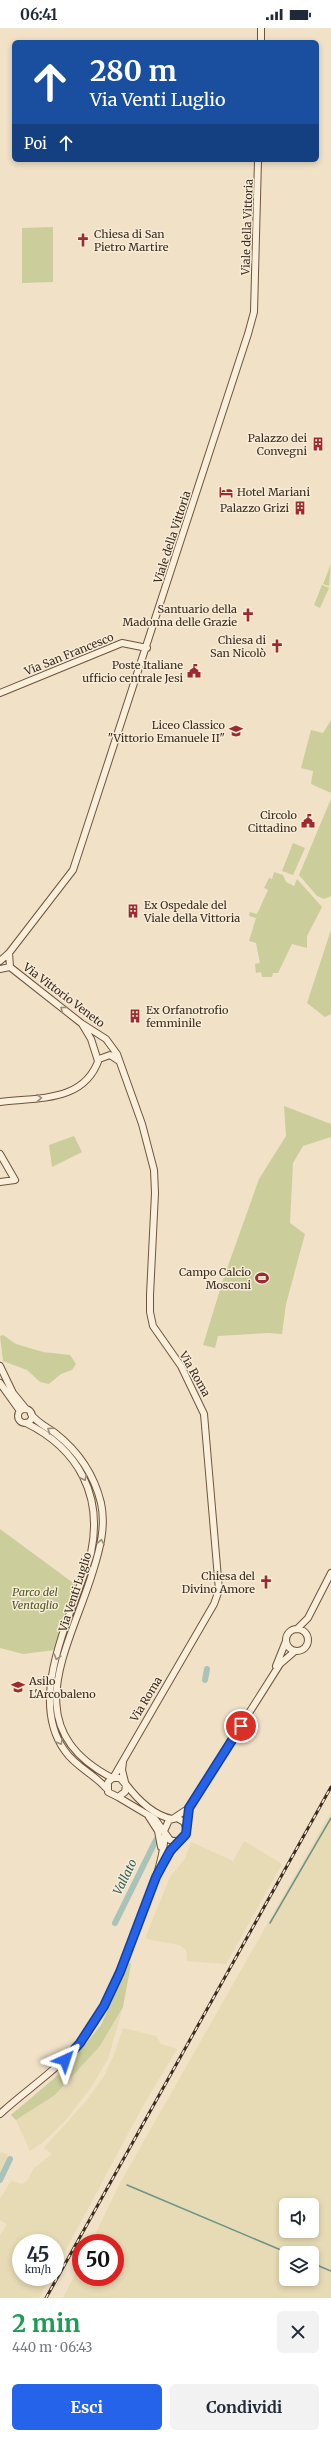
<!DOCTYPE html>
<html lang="it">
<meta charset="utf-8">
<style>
:root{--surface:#fff;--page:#f2f2f3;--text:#1f2937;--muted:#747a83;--accent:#2563eb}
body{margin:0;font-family:Merriweather,serif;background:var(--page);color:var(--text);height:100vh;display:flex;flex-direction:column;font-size:15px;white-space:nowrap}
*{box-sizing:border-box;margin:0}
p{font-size:13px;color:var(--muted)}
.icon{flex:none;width:22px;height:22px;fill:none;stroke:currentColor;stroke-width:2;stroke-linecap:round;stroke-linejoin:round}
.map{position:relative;height:2270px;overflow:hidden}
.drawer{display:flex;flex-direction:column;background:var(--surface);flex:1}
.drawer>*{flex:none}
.banner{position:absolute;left:12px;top:12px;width:307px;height:122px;border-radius:6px;box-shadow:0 2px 6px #0003;background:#1a4fa0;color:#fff;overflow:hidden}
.fabs{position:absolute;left:279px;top:2170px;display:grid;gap:8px}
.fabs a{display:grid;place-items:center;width:40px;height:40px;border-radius:6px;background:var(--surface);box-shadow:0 2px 6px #0003;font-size:20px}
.speed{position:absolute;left:12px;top:2206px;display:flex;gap:8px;font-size:20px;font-weight:700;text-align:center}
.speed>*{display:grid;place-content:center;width:52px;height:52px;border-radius:50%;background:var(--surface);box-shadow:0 2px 6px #0003;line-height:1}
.speed small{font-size:10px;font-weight:400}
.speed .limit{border:6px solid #d22;background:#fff;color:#111}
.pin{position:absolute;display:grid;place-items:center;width:34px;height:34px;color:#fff;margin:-17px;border:2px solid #fff;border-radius:50%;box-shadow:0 1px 4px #0007}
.me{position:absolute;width:44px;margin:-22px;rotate:42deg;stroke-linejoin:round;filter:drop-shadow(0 0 3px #0008)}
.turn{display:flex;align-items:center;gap:14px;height:84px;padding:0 12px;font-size:18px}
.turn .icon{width:52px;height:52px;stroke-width:2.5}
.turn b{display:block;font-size:28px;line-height:34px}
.then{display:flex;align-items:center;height:38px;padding:0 12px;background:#0003;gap:8px;font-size:15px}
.round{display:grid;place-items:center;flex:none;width:42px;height:42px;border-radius:6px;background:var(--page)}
.overview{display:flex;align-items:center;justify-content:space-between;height:68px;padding:0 12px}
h1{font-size:24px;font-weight:700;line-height:30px;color:#1e9e55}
.cta{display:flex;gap:8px;margin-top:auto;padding:8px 12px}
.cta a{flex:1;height:46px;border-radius:6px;background:var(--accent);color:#fff;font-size:16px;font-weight:700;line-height:46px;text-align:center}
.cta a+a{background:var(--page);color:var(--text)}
.status{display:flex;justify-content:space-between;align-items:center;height:28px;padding:0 20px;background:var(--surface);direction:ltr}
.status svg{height:11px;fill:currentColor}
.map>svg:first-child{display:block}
</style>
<div class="status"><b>06:41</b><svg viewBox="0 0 49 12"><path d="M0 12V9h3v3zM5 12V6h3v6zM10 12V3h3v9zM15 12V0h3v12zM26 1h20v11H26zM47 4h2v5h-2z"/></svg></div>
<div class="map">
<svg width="331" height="2270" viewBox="0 0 331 2270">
<rect width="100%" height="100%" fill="#f0e1c7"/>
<path fill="#e6dbb4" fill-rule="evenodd" d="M331 1784V2270H63L81 2235V2249H115V2215H91L120 2155ZM286 2177H312V2203H286ZM286 2225H312V2251H286Z
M244 1813 282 1836 226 1936 187 1933 186 1922 179 1917 147 1911 146 1908 170 1849 185 1831 191 1814 233 1833Z
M123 1979 108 2031 92 2058 65 2093 42 2115 30 2123 16 2092 55 2067 100 2018Z
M123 2000 156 2008 161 2016 177 2021 143 2078 55 2242V2215H21V2249H51L39 2270H0V2207L7 2196 0 2192V2171L11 2153 22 2156 28 2152 33 2141 52 2126 44 2120 86 2073 103 2050 114 2027Z
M1 2124 8 2127 0 2144V2126Z"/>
<path fill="#cbce9a" d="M53 199V254L22 255V200Z
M331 536 329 558 323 556Z
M322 557 329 560 320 580 314 577Z
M331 692V765L311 756 313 743 301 740 311 702 323 705Z
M331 771V868L324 871 317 868 299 847Z
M293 815 305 820 293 847 282 843Z
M274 844 283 847 286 854 294 858 297 851 322 879 307 908V920L292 916 278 945H273L272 949H262L261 944 256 945 255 936 260 935 256 915 249 913 256 890 249 888 250 884 257 886 268 862 264 860 269 850 272 851Z
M331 902V986L325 989 307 975Z
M284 1078 331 1096V1109L303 1118 293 1135 290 1195 305 1206 286 1276 282 1306 268 1305 218 1308 215 1320 203 1317 224 1249 259 1151 286 1108Z
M74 1108 82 1124 52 1139 49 1117Z
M3 1307 16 1316 43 1324 70 1327 76 1336 72 1342 61 1346 49 1356 40 1354 27 1342 3 1333 0 1308Z
M0 1501 76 1557 55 1622 23 1626 0 1620Z
M129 1935 131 1936 123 1979 100 2018 55 2067 16 2092 11 2087 64 2042 101 1997Z"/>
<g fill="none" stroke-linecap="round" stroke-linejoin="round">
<path stroke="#6e9287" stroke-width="1.5" d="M270 1895 331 1790
M127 2157 288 2225
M312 2235 331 2243"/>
<path stroke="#a8c3ba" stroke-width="6" d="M205 1652 207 1641
M115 1895 156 1812
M0 2152 10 2131"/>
<g stroke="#6e543f" stroke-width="8">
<path id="secondary" d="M261 0V14
M0 665 122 615 147 620
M9 925 10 939 81 995 106 1011 117 1026 142 1096 154 1142 155 1165 150 1267V1284L153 1298 181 1338 204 1386 219 1562 214 1576 113 1750 108 1754V1764L118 1769 125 1764 126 1757 120 1750H113
M0 933 9 925 73 842 248 306 254 284 258 132
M0 941 10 939
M82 996 91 1011 98 1033
M0 1074C38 1069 84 1075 99 1031L110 1027 119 1033
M0 1126 15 1152 0 1154
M0 1338 13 1365 26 1381
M0 1355 20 1383
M18 1388a7 7 0 1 1 14 0a7 7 0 1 1-14 0Z
M31 1386C37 1395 47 1399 55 1405 78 1423 94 1446 101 1475 106 1498 100 1521 93 1543 69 1622 15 1699 112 1750
M26 1395C79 1421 103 1468 91 1525 75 1582 25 1668 65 1723 76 1739 94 1746 106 1760
M297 1601 308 1590 331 1545
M286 1612a11 11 0 1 1 22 0a11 11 0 1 1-22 0Z
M276 1638 286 1613
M123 1734 122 1742 125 1754
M125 1755C137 1771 152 1787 172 1791
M118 1769 155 1791 170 1812C179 1815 185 1811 187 1802L184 1794 177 1790 169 1792 164 1803
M149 1789 158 1803 161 1819
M174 1790 189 1780 280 1636 295 1623
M186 1797 189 1780
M160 1842 177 1814
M0 2086C26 2062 56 2043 79 2016 106 1983 121 1941 136 1902 148 1872 162 1840 165 1807"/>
</g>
<use href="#secondary" stroke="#faefdb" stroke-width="6"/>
<g stroke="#3c2c20" stroke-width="3">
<path id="rail" d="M46 2270 331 1759"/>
</g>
<use href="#rail" stroke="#f7ecd7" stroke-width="1.5" stroke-dasharray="4.5" stroke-linecap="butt"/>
</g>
<defs><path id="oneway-chevron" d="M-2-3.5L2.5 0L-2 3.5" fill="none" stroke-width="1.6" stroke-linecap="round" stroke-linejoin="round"/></defs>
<g stroke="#9b8e7e">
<use href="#oneway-chevron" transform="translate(63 981) rotate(-144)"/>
<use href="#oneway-chevron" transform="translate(39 1070) rotate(-4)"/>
<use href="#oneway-chevron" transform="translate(50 1402) rotate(-145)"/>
<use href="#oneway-chevron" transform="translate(84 1450) rotate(64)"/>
<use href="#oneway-chevron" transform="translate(101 1514) rotate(-80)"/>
<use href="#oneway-chevron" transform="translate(57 1629) rotate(107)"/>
<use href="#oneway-chevron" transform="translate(60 1714) rotate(61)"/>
</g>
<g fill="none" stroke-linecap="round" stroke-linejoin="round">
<g stroke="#184099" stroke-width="10">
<path id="route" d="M65 2032 80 2015 104 1978 120 1944 156 1849 170 1823 186 1806 189 1780 241 1698"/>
</g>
<use href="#route" stroke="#2563eb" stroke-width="7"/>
</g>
<defs>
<g id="church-bare" transform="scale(1.08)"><path d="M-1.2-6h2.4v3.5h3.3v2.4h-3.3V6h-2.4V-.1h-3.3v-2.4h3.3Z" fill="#9d2a31" stroke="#f7ecd7" stroke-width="2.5" paint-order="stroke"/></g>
<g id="building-bare" transform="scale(1.08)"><path d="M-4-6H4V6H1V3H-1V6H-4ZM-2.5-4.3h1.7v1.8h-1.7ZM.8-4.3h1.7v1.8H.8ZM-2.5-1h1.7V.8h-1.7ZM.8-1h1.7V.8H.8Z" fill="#9d2a31" stroke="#f7ecd7" stroke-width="2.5" paint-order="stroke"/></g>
<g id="hotel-bare" transform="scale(1.08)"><path d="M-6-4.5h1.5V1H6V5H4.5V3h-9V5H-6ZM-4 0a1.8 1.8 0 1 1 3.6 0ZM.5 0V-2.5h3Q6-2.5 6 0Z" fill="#9d2a31" stroke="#f7ecd7" stroke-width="2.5" paint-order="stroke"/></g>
<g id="civic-bare" transform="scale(1.08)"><path d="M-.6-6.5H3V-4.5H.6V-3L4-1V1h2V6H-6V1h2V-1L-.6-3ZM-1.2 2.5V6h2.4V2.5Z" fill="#9d2a31" stroke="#f7ecd7" stroke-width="2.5" paint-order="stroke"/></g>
<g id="school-bare" transform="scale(1.08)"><path d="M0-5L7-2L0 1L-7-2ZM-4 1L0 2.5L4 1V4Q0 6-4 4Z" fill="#9d2a31" stroke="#f7ecd7" stroke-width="2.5" paint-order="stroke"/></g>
<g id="stadium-bare" transform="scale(1.08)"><path d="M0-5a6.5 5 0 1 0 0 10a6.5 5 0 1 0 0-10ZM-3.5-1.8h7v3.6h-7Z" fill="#9d2a31" stroke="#f7ecd7" stroke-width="2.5" paint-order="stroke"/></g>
</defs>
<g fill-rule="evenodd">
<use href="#church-bare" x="83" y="212"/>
<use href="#building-bare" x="318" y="416"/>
<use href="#hotel-bare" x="226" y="464"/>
<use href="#building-bare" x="300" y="480"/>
<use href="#church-bare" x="248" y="587"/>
<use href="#church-bare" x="277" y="618"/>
<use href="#civic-bare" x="194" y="643"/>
<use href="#school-bare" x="236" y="703"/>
<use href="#civic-bare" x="308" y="793"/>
<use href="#building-bare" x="133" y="883"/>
<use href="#building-bare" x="135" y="988"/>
<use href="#stadium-bare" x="262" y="1250"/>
<use href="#church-bare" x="266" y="1554"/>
<use href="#school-bare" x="18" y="1659"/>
</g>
<g text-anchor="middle" stroke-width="3" stroke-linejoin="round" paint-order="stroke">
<g font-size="11" fill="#3c2c20" stroke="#f7ecd7">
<text transform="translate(247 199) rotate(-88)" y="4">Viale della Vittoria</text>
<text transform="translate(172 509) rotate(-72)" y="4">Viale della Vittoria</text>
<text transform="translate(69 626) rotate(-22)" y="4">Via San Francesco</text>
<text transform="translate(64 967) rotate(37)" y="4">Via Vittorio Veneto</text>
<text transform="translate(195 1346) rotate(60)" y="4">Via Roma</text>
<text transform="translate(75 1564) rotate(-72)" y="4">Via Venti Luglio</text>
<text transform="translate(146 1671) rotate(-59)" y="4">Via Roma</text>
</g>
<g font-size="11" fill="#3c2c20" stroke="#f7ecd7" text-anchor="end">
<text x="94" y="210" text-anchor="start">Chiesa di San<tspan x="94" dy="13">Pietro Martire</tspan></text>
<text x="307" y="414">Palazzo dei<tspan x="307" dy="13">Convegni</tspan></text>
<text x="237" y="468" text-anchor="start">Hotel Mariani</text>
<text x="289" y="484">Palazzo Grizi</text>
<text x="237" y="585">Santuario della<tspan x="237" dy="13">Madonna delle Grazie</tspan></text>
<text x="266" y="616">Chiesa di<tspan x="266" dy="13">San Nicolò</tspan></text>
<text x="183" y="641">Poste Italiane<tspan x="183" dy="13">ufficio centrale Jesi</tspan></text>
<text x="225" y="701">Liceo Classico<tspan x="225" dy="13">"Vittorio Emanuele II"</tspan></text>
<text x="297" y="791">Circolo<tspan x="297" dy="13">Cittadino</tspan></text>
<text x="144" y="881" text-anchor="start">Ex Ospedale del<tspan x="144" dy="13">Viale della Vittoria</tspan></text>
<text x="146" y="986" text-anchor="start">Ex Orfanotrofio<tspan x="146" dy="13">femminile</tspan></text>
<text x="251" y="1248">Campo Calcio<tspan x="251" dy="13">Mosconi</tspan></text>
<text x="255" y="1552">Chiesa del<tspan x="255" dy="13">Divino Amore</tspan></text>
<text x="29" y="1657" text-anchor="start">Asilo<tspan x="29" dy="13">L'Arcobaleno</tspan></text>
</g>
<g font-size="11" font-style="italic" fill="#4f5926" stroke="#f7ecd7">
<text x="35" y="1568">Parco del<tspan x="35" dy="13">Ventaglio</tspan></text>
</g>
<g font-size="12" font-style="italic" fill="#2f5c57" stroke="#f7ecd7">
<text transform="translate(125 1849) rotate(-64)" y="4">Vallato</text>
</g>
</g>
</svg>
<div class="fabs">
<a><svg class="icon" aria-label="sound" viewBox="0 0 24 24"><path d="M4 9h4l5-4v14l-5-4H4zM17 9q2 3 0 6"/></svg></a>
<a><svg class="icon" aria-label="layers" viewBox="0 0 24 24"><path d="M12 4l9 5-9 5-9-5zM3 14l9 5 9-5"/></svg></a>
</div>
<div class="speed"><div>45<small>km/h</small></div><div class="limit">50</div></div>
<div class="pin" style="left:241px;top:1698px;background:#d93025"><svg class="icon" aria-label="arrive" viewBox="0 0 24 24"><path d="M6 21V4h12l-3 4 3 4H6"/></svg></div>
<svg class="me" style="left:65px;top:2032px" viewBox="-20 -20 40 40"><path d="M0-17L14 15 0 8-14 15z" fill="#2563eb" stroke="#fff" stroke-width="4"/></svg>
<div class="banner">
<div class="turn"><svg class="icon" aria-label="ahead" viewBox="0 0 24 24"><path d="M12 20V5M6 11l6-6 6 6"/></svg><div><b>280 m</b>Via Venti Luglio</div></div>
<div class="then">Poi<svg class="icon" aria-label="ahead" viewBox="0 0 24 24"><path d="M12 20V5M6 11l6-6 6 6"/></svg></div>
</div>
</div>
<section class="drawer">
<div class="overview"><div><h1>2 min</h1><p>440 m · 06:43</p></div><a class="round"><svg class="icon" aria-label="close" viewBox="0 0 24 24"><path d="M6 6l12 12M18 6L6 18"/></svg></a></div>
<div class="cta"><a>Esci</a><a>Condividi</a></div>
</section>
